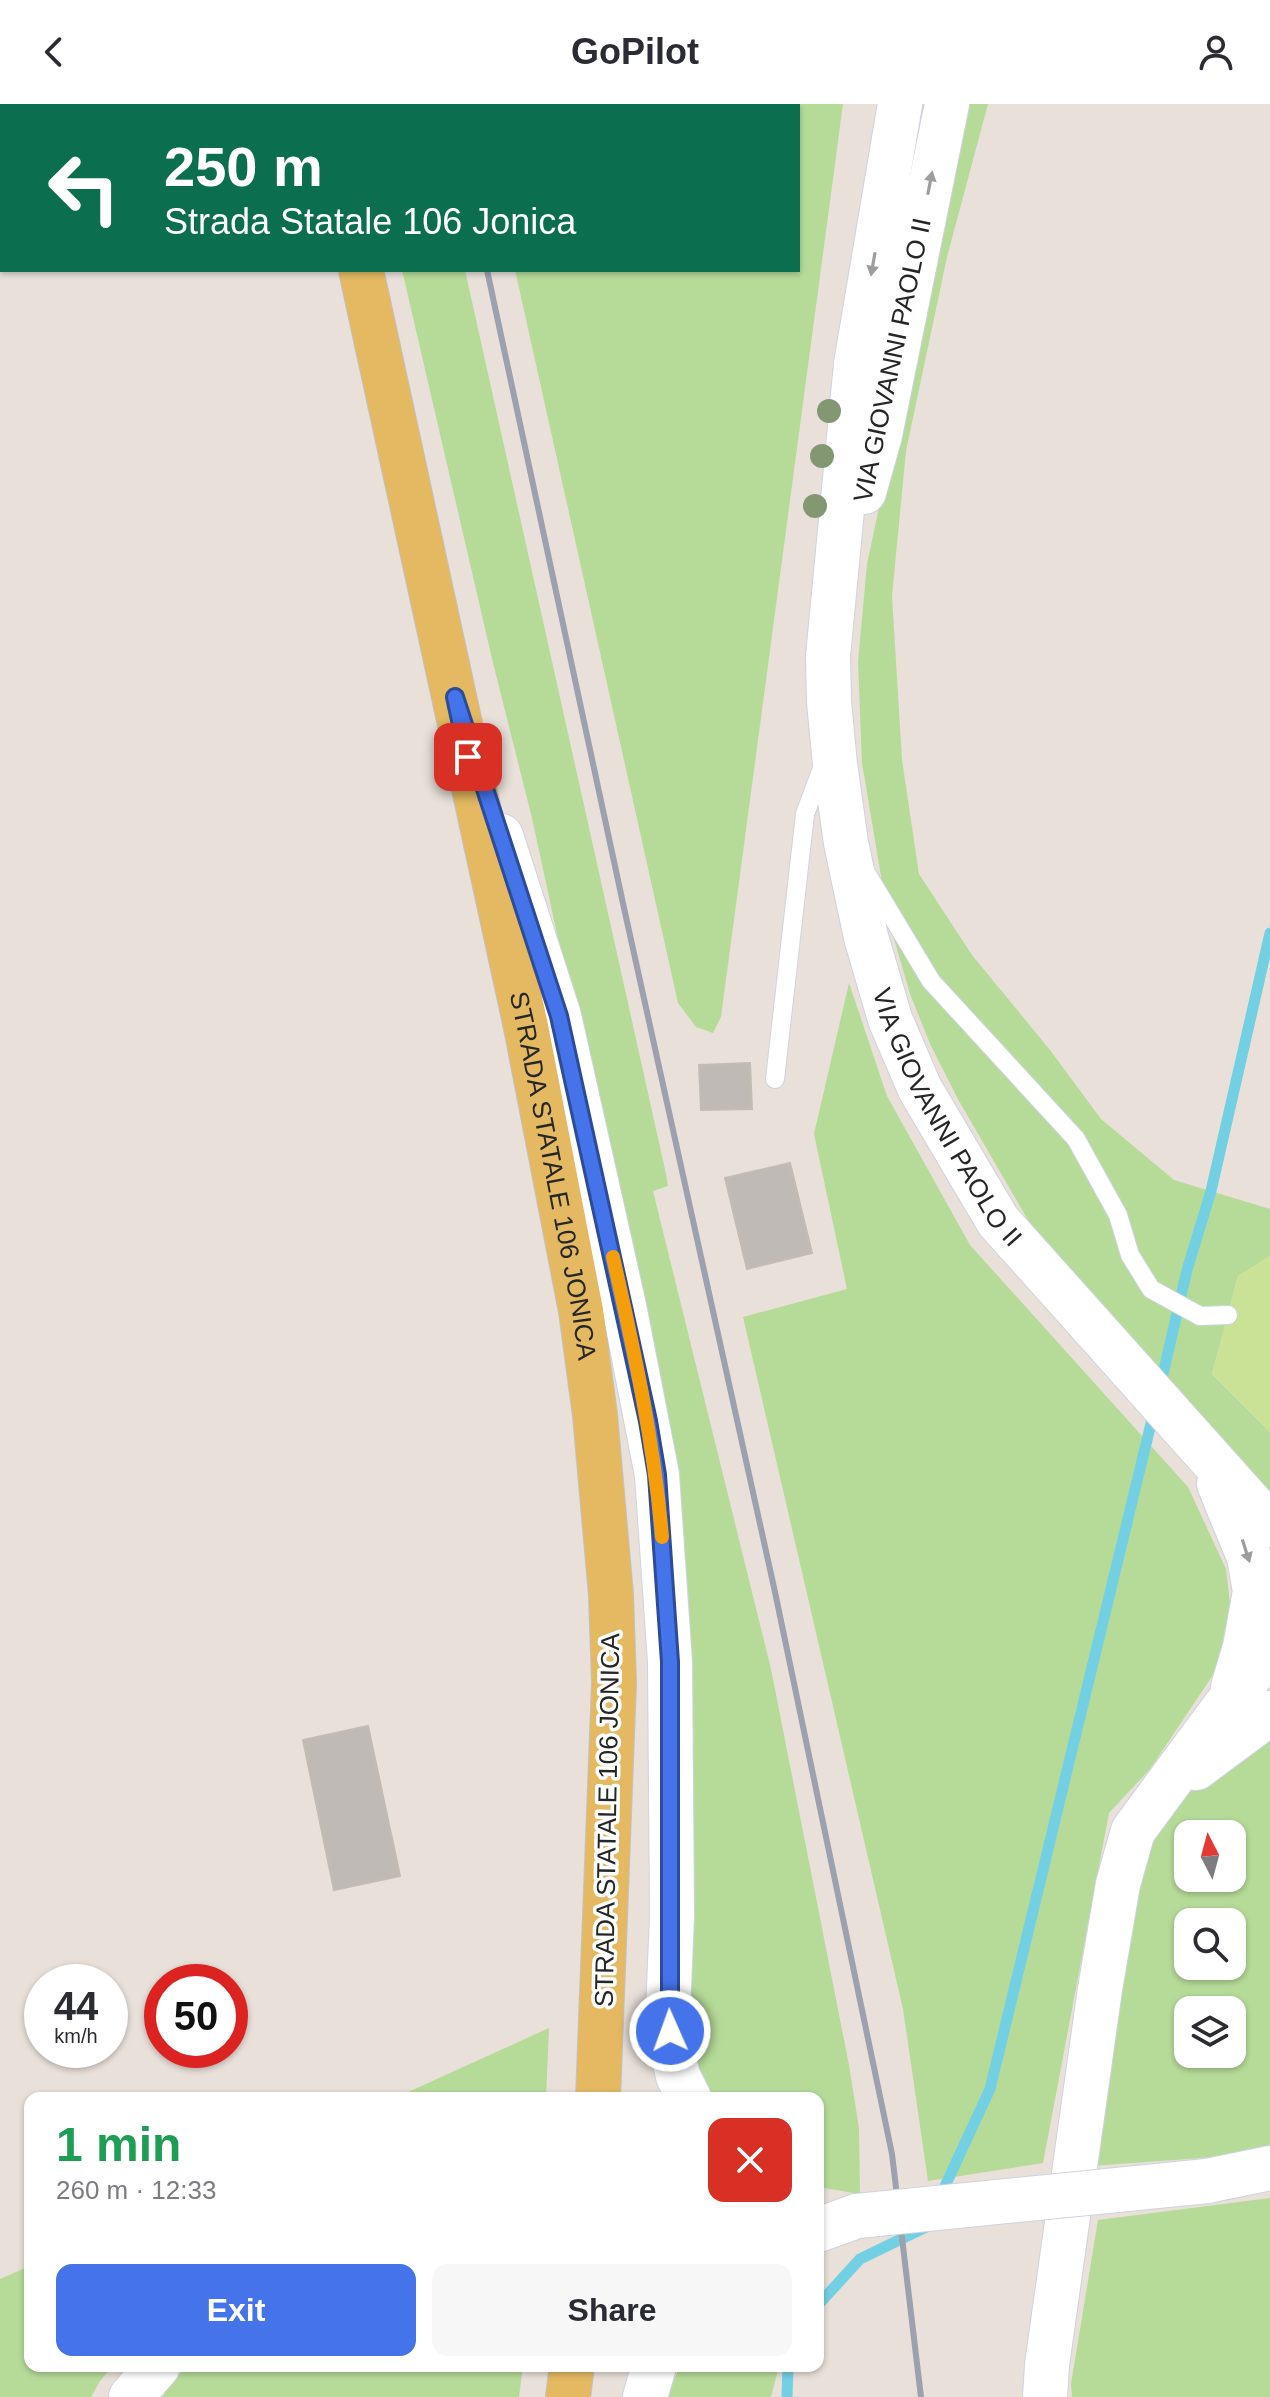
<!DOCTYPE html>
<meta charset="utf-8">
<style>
:root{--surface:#fff;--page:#f7f7f7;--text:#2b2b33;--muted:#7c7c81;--accent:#4473ea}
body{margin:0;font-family:Arial,sans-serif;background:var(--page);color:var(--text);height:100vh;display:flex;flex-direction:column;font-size:30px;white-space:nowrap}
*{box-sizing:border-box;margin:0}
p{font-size:26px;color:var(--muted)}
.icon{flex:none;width:44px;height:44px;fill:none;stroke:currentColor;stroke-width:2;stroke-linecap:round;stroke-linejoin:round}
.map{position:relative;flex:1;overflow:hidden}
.drawer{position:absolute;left:24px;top:1988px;width:800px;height:280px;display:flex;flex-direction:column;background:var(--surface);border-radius:16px;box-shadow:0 2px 6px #0004}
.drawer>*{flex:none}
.guide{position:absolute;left:0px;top:0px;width:800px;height:168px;box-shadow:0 2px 6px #0004;background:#0b6e4f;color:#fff;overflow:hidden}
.needle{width:52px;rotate:354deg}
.buttons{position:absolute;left:1174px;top:1716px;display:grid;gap:16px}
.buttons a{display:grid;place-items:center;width:72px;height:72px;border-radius:16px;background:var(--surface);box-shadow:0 2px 6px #0004;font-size:40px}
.speed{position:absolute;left:24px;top:1860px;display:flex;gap:16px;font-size:40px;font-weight:700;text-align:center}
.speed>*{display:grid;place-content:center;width:104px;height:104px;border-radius:50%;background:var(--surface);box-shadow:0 2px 6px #0004;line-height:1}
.speed small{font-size:20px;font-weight:400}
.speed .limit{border:12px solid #d22;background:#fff;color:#111}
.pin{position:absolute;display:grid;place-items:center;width:68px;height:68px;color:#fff;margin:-34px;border-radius:16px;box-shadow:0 4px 12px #0006}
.me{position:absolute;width:88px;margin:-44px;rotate:358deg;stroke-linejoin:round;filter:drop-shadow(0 0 6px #0008)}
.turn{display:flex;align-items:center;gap:28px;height:168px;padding:0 32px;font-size:36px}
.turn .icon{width:104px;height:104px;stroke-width:2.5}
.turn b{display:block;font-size:56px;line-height:68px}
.round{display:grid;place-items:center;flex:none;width:84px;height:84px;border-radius:16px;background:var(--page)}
.summary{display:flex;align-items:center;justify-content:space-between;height:136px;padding:0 32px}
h1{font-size:48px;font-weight:800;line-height:60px;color:#1e9e55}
.action{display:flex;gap:16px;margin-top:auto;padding:16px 32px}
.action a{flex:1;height:92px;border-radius:16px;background:var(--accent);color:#fff;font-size:32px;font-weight:800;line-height:92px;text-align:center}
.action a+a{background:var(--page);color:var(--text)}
header{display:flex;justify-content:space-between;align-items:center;height:104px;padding:0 32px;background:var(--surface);font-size:36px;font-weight:800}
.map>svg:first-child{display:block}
</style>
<header><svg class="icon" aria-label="back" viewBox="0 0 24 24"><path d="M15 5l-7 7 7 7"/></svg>GoPilot<svg class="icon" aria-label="person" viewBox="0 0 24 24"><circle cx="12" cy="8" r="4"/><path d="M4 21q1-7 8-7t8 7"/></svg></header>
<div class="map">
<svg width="1270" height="2293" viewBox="0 0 1270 2293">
<rect width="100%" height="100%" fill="#e8e0d9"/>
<path fill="#b6db99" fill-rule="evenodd" d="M478 0H843L721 913 713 929 696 923 678 899 515 166H798V2Z
M965 0H988L947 153 906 347 892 492 902 656 919 770 972 851 1050 946 1101 1015 1174 1076 1270 1105V1152L1238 1172 1212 1270 1270 1328V1397L1032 1123 959 997 931 942 910 890 888 814 862 659 858 558 867 460Z
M402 166H465L666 1070 668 1082 653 1087 771 1565 849 1961 859 2024 860 2090 818 2083V1994H711L695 1958 630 1169 532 714 493 559Z
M849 879 887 992 970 1141 1188 1383 1226 1465 1232 1516 1225 1553 1150 1665 1109 1709 1043 2059 928 2077 903 1905 743 1213 847 1185 814 1030Z
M1270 1633V2045L1201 2054 1092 2062 1137 1772C1141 1759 1144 1742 1151 1731 1180 1684 1223 1657 1270 1633ZM1188 1730H1232V1774H1188ZM1188 1818H1232V1862H1188ZM1188 1906H1232V1950H1188Z
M549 1924 546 1994H395Z
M1270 2094V2293H1072L1071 2280 1098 2116Z
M30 2162V2262H113L100 2277 91 2293H0V2175Z
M187 2262H523L519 2293H158Z
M680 2262H779L771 2293H667Z"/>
<path fill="#c9e295" d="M1270 1152V1328L1212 1270 1238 1172Z"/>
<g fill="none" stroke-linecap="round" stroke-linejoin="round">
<path stroke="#73d0e3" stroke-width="11" d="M1160 1283 1187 1166 1211 1087 1270 829
M939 2095 990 1985 1154 1307
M818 2201 860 2155 928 2122
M787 2293 788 2262"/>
</g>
<path fill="#c0bab6" stroke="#c3bcb3" stroke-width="2" d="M750 959 752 1005 701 1006 699 961Z
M790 1059 812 1149 747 1165 725 1074Z
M368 1622 400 1772 334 1786 303 1636Z"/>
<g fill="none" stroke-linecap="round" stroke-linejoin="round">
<g stroke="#ced3df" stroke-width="20">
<path id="lane" d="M868 772 931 877 1076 1035 1118 1111 1130 1151 1151 1185 1200 1212 1228 1211
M775 975 805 710 824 659"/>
</g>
<g stroke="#ced3df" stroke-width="46">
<g id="secondary">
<path id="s1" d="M900 0 856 260 828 552 829 598 835 660 846 739 866 833 890 915 920 985 998 1117 1270 1421"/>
<path d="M864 388 880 331 947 0"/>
<path d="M501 732 559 912 624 1202 657 1371 670 1558 672 1812 668 1907 672 1946 678 1972 689 1994"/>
<path d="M1219 1380 1249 1453 1255 1487 1245 1543 1233 1583"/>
<path d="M1196 1664 1270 1609"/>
<path d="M1207 2077 1270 2064"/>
<path d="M818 2126 857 2112"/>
<path d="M131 2293 158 2262"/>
<path d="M645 2293 654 2262"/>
<path d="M1045 2293 1047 2261 1100 1885 1118 1780 1133 1727 1223 1605 1270 1548"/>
</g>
</g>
<g stroke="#c2c2c2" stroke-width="46">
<g id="primary">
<path d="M324 0V2"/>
<path id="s2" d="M361 166 526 923 581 1207 595 1311 611 1491 614 1579 598 1994"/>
<path d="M568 2293 572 2262"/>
</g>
</g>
<use href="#lane" stroke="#fff" stroke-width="18"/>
<use href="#secondary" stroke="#fff" stroke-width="44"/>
<use href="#primary" stroke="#e4b962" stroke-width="44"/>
<path stroke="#9ca1af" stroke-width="6" d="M452 0V2
M487 166 624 804 775 1488 892 2050 921 2293"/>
<g stroke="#ced3df" stroke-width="46" stroke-linecap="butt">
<path id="secondary-bridge" d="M857 2112 1207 2077"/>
</g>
<use href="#secondary-bridge" stroke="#fff" stroke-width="44"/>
</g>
<g fill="#839772">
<circle cx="829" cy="307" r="12"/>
<circle cx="822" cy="352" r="12"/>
<circle cx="815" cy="402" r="12"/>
</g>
<defs><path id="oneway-solid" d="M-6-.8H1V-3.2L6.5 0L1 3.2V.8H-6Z" transform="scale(2)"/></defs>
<g fill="#9d9d9d">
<use href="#oneway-solid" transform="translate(930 79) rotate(-79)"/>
<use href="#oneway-solid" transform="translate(873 160) rotate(100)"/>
<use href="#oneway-solid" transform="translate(1246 1447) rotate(72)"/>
</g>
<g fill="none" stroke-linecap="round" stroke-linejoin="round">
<g stroke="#2c4b98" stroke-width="20">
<path id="route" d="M468 653 455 593 559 912 648 1317 657 1371 670 1558V1927"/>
</g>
<use href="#route" stroke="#4473ea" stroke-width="14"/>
<path stroke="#f59e0b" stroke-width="14" d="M613 1153C634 1246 654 1338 662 1433"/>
</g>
<g text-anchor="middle" stroke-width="7" stroke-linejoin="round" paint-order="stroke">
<g font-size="26" fill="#262626" stroke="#fff">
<text transform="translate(892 256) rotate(-78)" y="9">VIA GIOVANNI PAOLO II</text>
<text dy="9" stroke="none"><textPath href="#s1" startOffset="1040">VIA GIOVANNI PAOLO II</textPath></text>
<text dy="9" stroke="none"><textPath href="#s2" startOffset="926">STRADA STATALE 106 JONICA</textPath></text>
<text transform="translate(607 1716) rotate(-89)" y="9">STRADA STATALE 106 JONICA</text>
</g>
</g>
</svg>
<div class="buttons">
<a><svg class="needle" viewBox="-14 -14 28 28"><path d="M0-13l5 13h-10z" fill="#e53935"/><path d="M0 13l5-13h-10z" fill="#7c7c81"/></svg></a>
<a><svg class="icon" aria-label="search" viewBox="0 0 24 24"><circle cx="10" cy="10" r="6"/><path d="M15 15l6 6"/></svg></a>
<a><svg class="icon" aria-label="layers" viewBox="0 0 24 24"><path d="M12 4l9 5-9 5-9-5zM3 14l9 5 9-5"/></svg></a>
</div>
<div class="speed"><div>44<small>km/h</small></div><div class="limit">50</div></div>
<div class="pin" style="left:468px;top:653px;background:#d93025"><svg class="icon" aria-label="arrive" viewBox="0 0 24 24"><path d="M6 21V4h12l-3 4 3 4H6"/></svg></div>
<svg class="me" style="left:670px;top:1927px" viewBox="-20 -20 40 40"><circle r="17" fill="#4473ea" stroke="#fff" stroke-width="3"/><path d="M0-11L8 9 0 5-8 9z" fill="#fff"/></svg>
<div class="guide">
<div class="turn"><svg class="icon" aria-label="left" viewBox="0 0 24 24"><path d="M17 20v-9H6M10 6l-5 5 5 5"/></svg><div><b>250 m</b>Strada Statale 106 Jonica</div></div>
</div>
<section class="drawer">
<div class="summary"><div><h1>1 min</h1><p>260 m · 12:33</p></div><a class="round" style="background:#d93025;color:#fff"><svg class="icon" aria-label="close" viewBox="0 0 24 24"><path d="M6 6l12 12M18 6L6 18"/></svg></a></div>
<div class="action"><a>Exit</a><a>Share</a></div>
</section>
</div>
